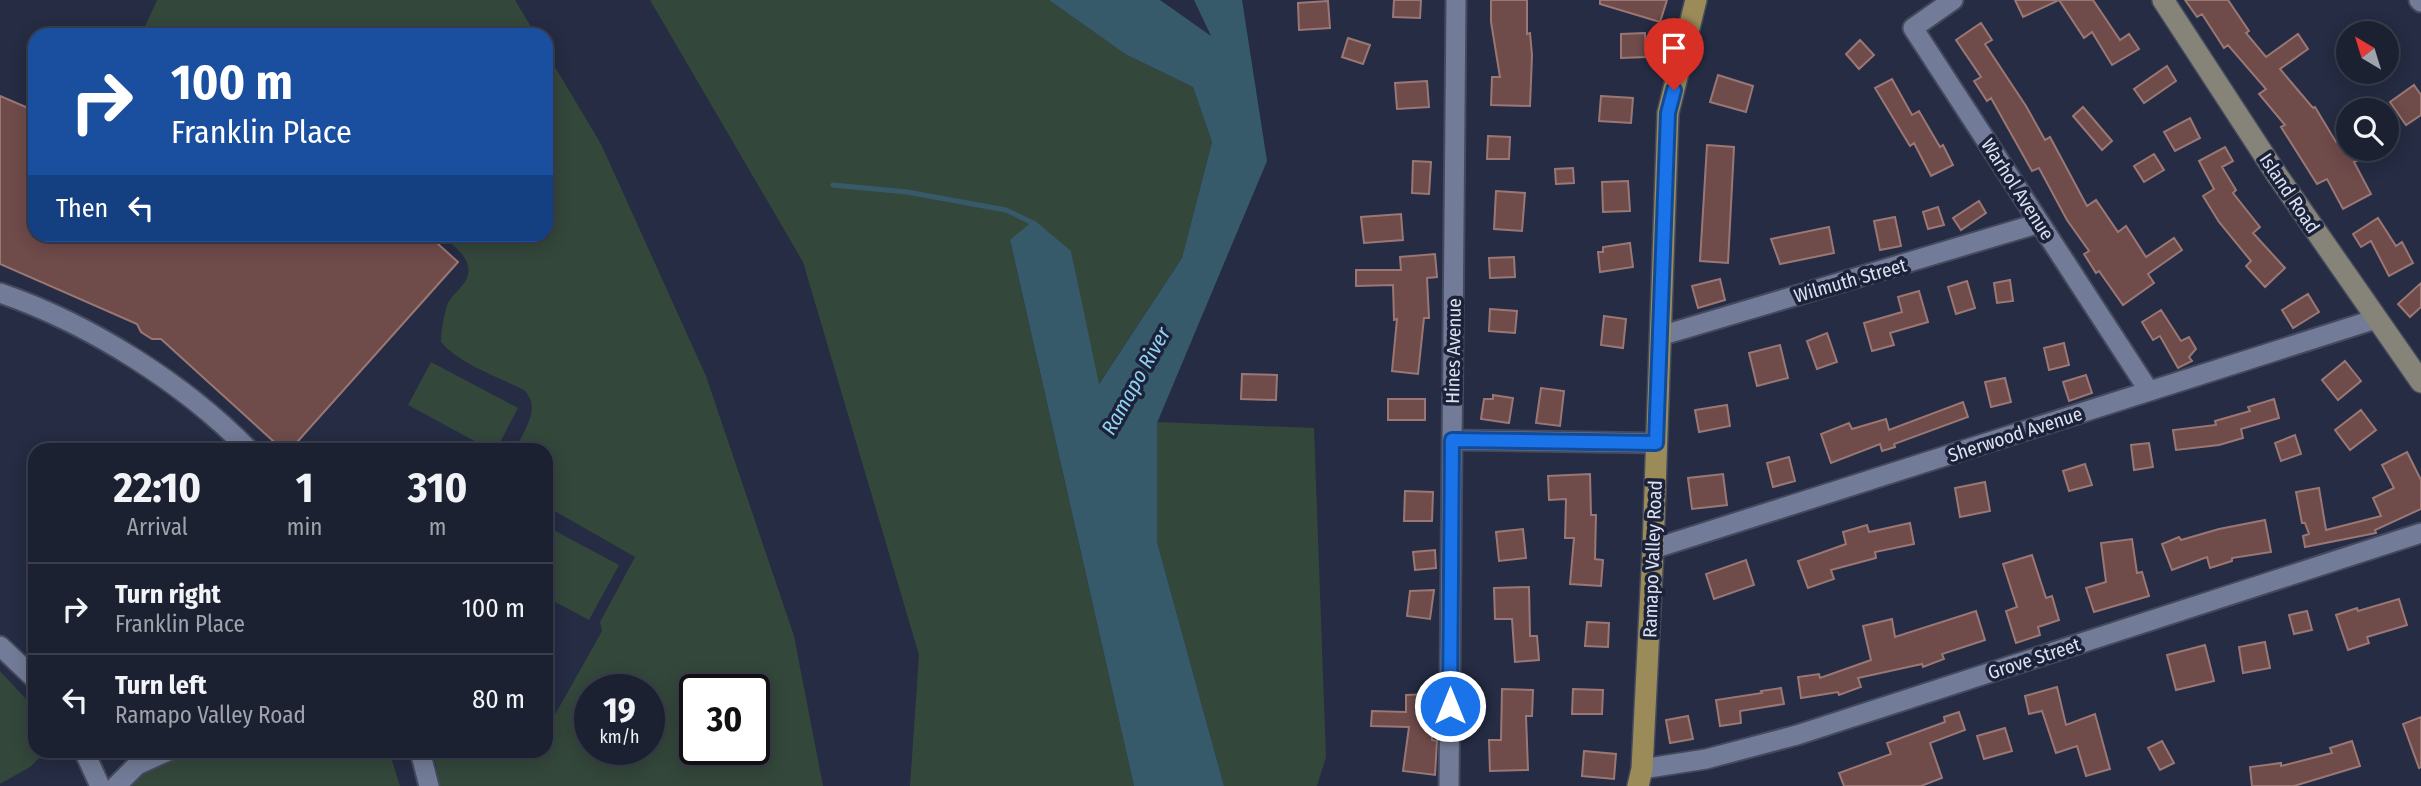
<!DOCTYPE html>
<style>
:root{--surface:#1c2132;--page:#25293a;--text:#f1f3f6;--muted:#a0a3ac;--line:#3a3e4d}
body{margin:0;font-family:"Fira Sans Condensed",sans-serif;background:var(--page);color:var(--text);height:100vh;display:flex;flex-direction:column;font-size:26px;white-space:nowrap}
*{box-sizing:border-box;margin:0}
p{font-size:23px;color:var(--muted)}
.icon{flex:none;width:38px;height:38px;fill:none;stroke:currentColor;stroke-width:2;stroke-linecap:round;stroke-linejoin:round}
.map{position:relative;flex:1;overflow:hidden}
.side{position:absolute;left:28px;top:443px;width:525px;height:315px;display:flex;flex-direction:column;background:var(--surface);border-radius:21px;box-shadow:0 4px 18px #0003,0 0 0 2px var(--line)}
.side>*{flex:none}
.hud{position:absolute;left:28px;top:28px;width:525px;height:214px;border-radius:21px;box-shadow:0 4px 18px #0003,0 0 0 2px var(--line);background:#1a4fa0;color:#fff;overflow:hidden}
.needle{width:46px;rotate:322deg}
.controls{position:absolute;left:2336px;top:21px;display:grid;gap:14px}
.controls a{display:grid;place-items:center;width:63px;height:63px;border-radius:50%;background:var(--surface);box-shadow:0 4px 18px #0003,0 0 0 2px var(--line);font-size:35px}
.speed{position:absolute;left:574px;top:674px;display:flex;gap:14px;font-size:35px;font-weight:700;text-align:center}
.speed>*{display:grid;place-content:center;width:91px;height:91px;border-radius:50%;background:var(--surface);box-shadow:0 4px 18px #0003,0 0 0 2px var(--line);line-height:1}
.speed small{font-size:18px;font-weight:400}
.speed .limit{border:4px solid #111;border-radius:10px;background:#fff;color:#111}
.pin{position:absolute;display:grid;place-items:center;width:60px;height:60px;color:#fff;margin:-72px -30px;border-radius:50% 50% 50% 0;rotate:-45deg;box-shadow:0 0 7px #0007}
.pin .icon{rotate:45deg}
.me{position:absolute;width:77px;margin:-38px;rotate:0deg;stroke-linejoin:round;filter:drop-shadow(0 0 5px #0008)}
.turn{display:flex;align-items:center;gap:24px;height:147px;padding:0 28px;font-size:32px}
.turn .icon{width:91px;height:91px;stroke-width:2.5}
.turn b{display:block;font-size:49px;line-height:60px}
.then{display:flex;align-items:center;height:66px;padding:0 28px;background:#0003;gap:14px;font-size:26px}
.eta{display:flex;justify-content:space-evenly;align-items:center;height:119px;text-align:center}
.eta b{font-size:42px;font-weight:700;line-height:49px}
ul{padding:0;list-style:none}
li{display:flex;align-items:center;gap:21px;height:91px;padding:0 28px;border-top:2px solid var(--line)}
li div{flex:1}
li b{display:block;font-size:26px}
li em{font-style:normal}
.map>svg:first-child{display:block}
</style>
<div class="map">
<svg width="2421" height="786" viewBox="0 0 2421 786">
<rect width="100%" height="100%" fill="#252c43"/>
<path fill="#34473b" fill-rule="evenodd" d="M157 0H515L536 35H152L144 29Z
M650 0H1049L1125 54 1193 87 1212 142 1182 258 1098 385 1071 251 1010 241 1134 786H910L919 655 803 262Z
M546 52 601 144 706 376 794 636 823 786H440L433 751H546V717L552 720 602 631 600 622 635 557 546 506V450H515C524 430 542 408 524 390 500 378 458 363 441 342 441 330 444 314 448 303 452 295 461 289 466 280 476 261 454 246 441 235L546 234ZM590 690H649V749H590ZM695 690H754V749H695Z
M431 362 518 408 496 450H491L408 405Z
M1157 422 1314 428 1326 757 1317 786H1224L1157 542Z
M546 526 619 565 589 620 546 597Z
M0 671 35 709V751H46L30 767 0 784Z
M177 751H389L400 786H127L132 776Z"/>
<path fill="#375a6b" d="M1049 0H1160L1211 36 1194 0H1242L1267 161 1157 423V542L1224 786H1134L1010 240 1034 220 1071 251 1099 384 1182 258 1212 142 1193 87 1125 54Z"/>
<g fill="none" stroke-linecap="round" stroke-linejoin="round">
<path stroke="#375a6b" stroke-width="5" d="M833 185 907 192 1006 210 1035 224"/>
</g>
<path fill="#6f4b4a" stroke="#9a7775" stroke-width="2" d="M1394 0H1421L1420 18 1393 17Z
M1491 0H1527V34L1530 33 1532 55 1530 106 1491 105 1492 77H1500L1491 22Z
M1600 0H1667L1660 22 1600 4Z
M2015 0H2093L2120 40 2129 34 2139 49 2112 65 2092 32 2084 38 2059 0 2023 17Z
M2185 0H2228L2249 31 2246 33 2266 57 2298 34 2308 49 2280 69 2313 108 2315 107 2336 142 2345 137 2348 149H2352L2359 160 2354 162 2371 194 2343 209 2327 179 2317 184 2281 127 2285 125 2259 94 2266 89 2228 45 2224 48 2202 14 2197 17Z
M1328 1 1330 28 1299 30 1298 3Z
M1981 23 1992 40 1985 44 2026 106 2045 140 2050 137 2087 206 2096 200 2118 232 2126 226 2146 257 2174 238 2182 250 2148 274 2154 283 2123 305 2099 271 2096 273 2084 254 2089 251 2067 220 2039 168 2032 171 1991 98 1987 101 1974 81 1981 77 1956 40Z
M1645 33 1646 57 1621 58V34Z
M1348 38 1370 45 1363 64 1342 57Z
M1860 40 1874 55 1859 69 1846 54Z
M2167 66 2176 81 2144 103 2134 89Z
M1718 75 1753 86 1746 112 1710 102Z
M1892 79 1912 115 1919 111 1940 147 1943 145 1953 165 1931 176 1914 143 1910 146 1875 88Z
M1427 81 1429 107 1397 109 1395 83Z
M2414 85 2421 95V115L2406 125 2390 102Z
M0 96 35 111V234H427L458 262 290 450H283L161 339H152L141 332 137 324 0 264Z
M1601 96 1633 98 1631 123 1599 121Z
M2083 107 2112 141 2102 150 2073 116Z
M2190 118 2200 138 2175 151 2164 132Z
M1488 136 1510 137 1509 159H1487Z
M1707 145 1734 147 1728 263 1700 261Z
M2225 147 2233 161 2222 167 2236 190 2233 193 2260 227 2253 233 2285 268 2265 287 2246 266 2251 261 2219 222 2203 196 2214 189 2199 161Z
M2154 154 2164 170 2144 182 2134 166Z
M1413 161 1431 162 1429 194 1412 193Z
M1573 168 1574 183 1556 184 1555 169Z
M1628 181 1630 211 1603 212 1602 182Z
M1496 191 1525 193 1522 231 1494 229Z
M1979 201 1986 213 1961 230 1953 218Z
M1938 207 1944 225 1928 229 1923 212Z
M1401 214 1403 240 1364 243 1361 217Z
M1895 217 1901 246 1880 250 1874 221Z
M2378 218 2396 246 2402 242 2413 263 2389 276 2371 241 2361 247 2353 234Z
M1829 227 1834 253 1780 264 1771 239Z
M1630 243 1633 267 1600 272 1598 252H1603V247Z
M1435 254 1437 277 1427 278 1429 318H1424L1418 374 1392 371 1397 319 1394 320 1393 285 1356 286V270H1401L1400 257Z
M1514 257 1515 277 1490 278 1489 258Z
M1720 279 1725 300 1698 308 1692 286Z
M2010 280 2013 301 1997 303 1994 283Z
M1967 281 1975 308 1956 314 1948 287Z
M2421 283V307L2410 317 2398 304Z
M1919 291 1928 322 1890 333 1894 345 1872 351 1864 323 1902 312 1898 297Z
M2308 294 2319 312 2293 328 2282 310Z
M1490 309 1517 311 1515 333 1489 331Z
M2161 310 2181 341 2189 337 2196 349 2189 357 2192 361 2178 368 2160 336 2153 340 2142 322Z
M1604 316 1626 319 1623 348 1601 345Z
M1827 333 1837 362 1817 369 1807 341Z
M2064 343 2069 365 2049 370 2044 348Z
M1780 345 1788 378 1757 386 1749 353Z
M2345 361 2361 381 2338 400 2322 380Z
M1242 374 1277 375 1276 400 1241 399Z
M2086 375 2092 393 2069 401 2063 382Z
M2005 378 2011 402 1991 407 1985 382Z
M1541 388 1564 391 1560 426 1536 423Z
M1493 395 1513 398 1509 423 1481 419 1484 399H1493Z
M1388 399H1425V420H1388Z
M2274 399 2279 418 2241 429 2243 438 2219 445 2176 450 2173 430 2216 425 2215 421 2250 411 2248 407Z
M1963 402 1968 417 1894 444 1895 447 1882 451 1880 444 1831 463 1821 434 1849 423 1852 429 1886 419 1889 430Z
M1727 405 1730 426 1699 432 1695 410Z
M2361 410 2376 430 2350 450 2335 430Z
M2295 435 2301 454 2281 461 2275 443Z
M2149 443 2153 467 2134 470 2131 445Z
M2407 452 2421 480V509L2375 530 2376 533 2305 547 2303 536 2309 534 2305 523H2302L2296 492 2319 488 2326 530 2381 516 2373 498 2394 488 2382 465Z
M1789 457 1795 481 1773 487 1767 463Z
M2085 464 2092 485 2069 491 2063 471Z
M1590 474 1591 515H1596L1595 559 1603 560 1601 586 1570 584 1574 538H1565L1566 499 1549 500 1548 476Z
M1723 474 1727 505 1692 509 1688 478Z
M1985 482 1990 511 1960 517 1955 488Z
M1405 491 1433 492 1432 521H1404Z
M2265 520 2271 552 2232 558V561L2210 568 2207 557 2172 570 2162 544 2179 537 2181 540 2219 529Z
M1910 523 1914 544 1875 552 1876 558 1831 570 1834 579 1808 588 1798 561 1846 544 1843 532 1867 525 1869 532Z
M1523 529 1526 558 1499 561 1496 532Z
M2132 539 2137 573 2142 572 2149 596 2094 612 2086 588 2106 582 2101 543Z
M1435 550 1436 568 1415 570 1413 552Z
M2032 555 2046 598 2052 596 2059 620 2038 627 2040 635 2016 643 2006 611 2017 607 2003 564Z
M1746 560 1754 585 1714 599 1706 574Z
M1529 587 1530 636H1537L1539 660 1515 662 1512 619H1495L1494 588Z
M1434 590 1430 619 1407 616 1410 591Z
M2399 599 2407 625 2367 637 2369 643 2348 650 2336 615 2357 608 2358 611Z
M1976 611 1985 640 1942 654 1944 659 1923 667 1922 664 1858 678 1861 687 1839 695 1838 692 1801 698 1798 677 1819 674 1820 678 1871 660 1863 626 1892 619 1895 637Z
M2307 611 2312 630 2294 634 2289 615Z
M1587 622 1609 623 1608 647 1585 646Z
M2265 642 2270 668 2243 673 2239 647Z
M2205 645 2214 681 2176 690 2167 655Z
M2057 687 2066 725 2095 714 2110 769 2086 776 2077 746 2056 753 2042 711 2029 714 2025 696Z
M1781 688 1784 704 1740 711 1741 723 1720 726 1716 700 1762 693 1761 691Z
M1502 689 1533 690 1532 716H1526L1528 770 1490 771 1489 740H1501Z
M1573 689 1603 690 1602 714H1572Z
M1431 694 1432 740 1437 741 1435 775 1403 771 1409 727 1371 726 1372 711 1406 712V695Z
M1959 712 1965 730 1930 743 1942 778 1921 786H1844L1839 773 1891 754 1887 743 1945 722 1944 717Z
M1688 716 1693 739 1670 743 1666 720Z
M2421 717V767L2419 768 2403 724Z
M2005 728 2012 751 1984 759 1977 736Z
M2162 741 2174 763 2160 770 2148 748Z
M2352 741 2360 766 2294 786H2252L2250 767 2281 763V766L2332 753 2330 748Z
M1584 751 1616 754 1614 779 1582 776Z"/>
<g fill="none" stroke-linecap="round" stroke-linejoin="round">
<g stroke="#44495d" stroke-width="23">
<path id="street" d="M1953 0 1913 28 2149 391
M2419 0 2421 2
M0 293C88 323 184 383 249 450
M1660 336 2040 223
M1452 440 1656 443
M1653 549 2376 319
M0 646 35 679
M84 751 100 786
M420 751 429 786
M1642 769 1706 759 1797 735 2421 533
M116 786 137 765 168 751
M1449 786 1456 0"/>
</g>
<g stroke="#44495d" stroke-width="24">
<path id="secondary" d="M2163 0 2277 175 2421 382"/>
</g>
<g stroke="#44495d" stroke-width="24">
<path id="primary" d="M1638 786 1642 769 1653 549 1668 113 1696 0"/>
</g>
<use href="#street" stroke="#727b97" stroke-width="19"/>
<use href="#secondary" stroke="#868378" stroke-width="21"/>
<use href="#primary" stroke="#9a8b58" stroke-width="21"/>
</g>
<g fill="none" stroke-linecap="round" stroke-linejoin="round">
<g stroke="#114b97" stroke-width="18">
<path id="route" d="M1450 706 1452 440 1656 443 1668 113 1674 90"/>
</g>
<use href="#route" stroke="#1a73e8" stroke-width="12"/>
</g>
<g text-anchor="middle" stroke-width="7" stroke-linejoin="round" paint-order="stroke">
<g font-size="19" fill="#dde2f1" stroke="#1b2239">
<text transform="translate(2018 189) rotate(57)" y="7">Warhol Avenue</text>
<text transform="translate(2290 193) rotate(56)" y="7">Island Road</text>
<text transform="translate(1850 280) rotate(-16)" y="7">Wilmuth Street</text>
<text transform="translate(1453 351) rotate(-89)" y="7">Hines Avenue</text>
<text transform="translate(2015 434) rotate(-18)" y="7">Sherwood Avenue</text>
<text transform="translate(1652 559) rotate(-88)" y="7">Ramapo Valley Road</text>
<text transform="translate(2034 658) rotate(-18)" y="7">Grove Street</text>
</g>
<g font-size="21" font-style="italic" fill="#91d2f1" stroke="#1b2239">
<text transform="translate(1136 381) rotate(-61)" y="7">Ramapo River</text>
</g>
</g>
</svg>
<div class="controls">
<a><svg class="needle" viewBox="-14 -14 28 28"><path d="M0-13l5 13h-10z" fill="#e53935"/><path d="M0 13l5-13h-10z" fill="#a0a3ac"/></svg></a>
<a><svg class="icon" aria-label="search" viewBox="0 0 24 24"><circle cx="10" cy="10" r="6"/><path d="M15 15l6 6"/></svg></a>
</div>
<div class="speed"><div>19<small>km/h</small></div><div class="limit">30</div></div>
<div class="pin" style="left:1674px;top:90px;background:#d93025"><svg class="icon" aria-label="arrive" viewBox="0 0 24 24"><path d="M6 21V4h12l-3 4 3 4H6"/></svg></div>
<svg class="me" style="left:1450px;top:706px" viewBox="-20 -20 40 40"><circle r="17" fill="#1a73e8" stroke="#fff" stroke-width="3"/><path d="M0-11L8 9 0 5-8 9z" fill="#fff"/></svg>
<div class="hud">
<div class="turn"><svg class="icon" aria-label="right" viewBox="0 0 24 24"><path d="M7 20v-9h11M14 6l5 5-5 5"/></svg><div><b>100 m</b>Franklin Place</div></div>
<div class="then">Then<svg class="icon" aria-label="left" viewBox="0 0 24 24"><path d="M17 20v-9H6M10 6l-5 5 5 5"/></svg></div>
</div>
<section class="side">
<div class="eta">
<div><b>22:10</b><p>Arrival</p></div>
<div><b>1</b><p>min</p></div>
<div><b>310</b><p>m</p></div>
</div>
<ul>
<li><svg class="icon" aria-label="right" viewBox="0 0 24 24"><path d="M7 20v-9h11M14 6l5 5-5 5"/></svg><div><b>Turn right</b><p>Franklin Place</p></div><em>100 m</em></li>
<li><svg class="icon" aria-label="left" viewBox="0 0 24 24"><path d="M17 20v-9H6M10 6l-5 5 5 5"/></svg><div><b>Turn left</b><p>Ramapo Valley Road</p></div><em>80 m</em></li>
</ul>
</section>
</div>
